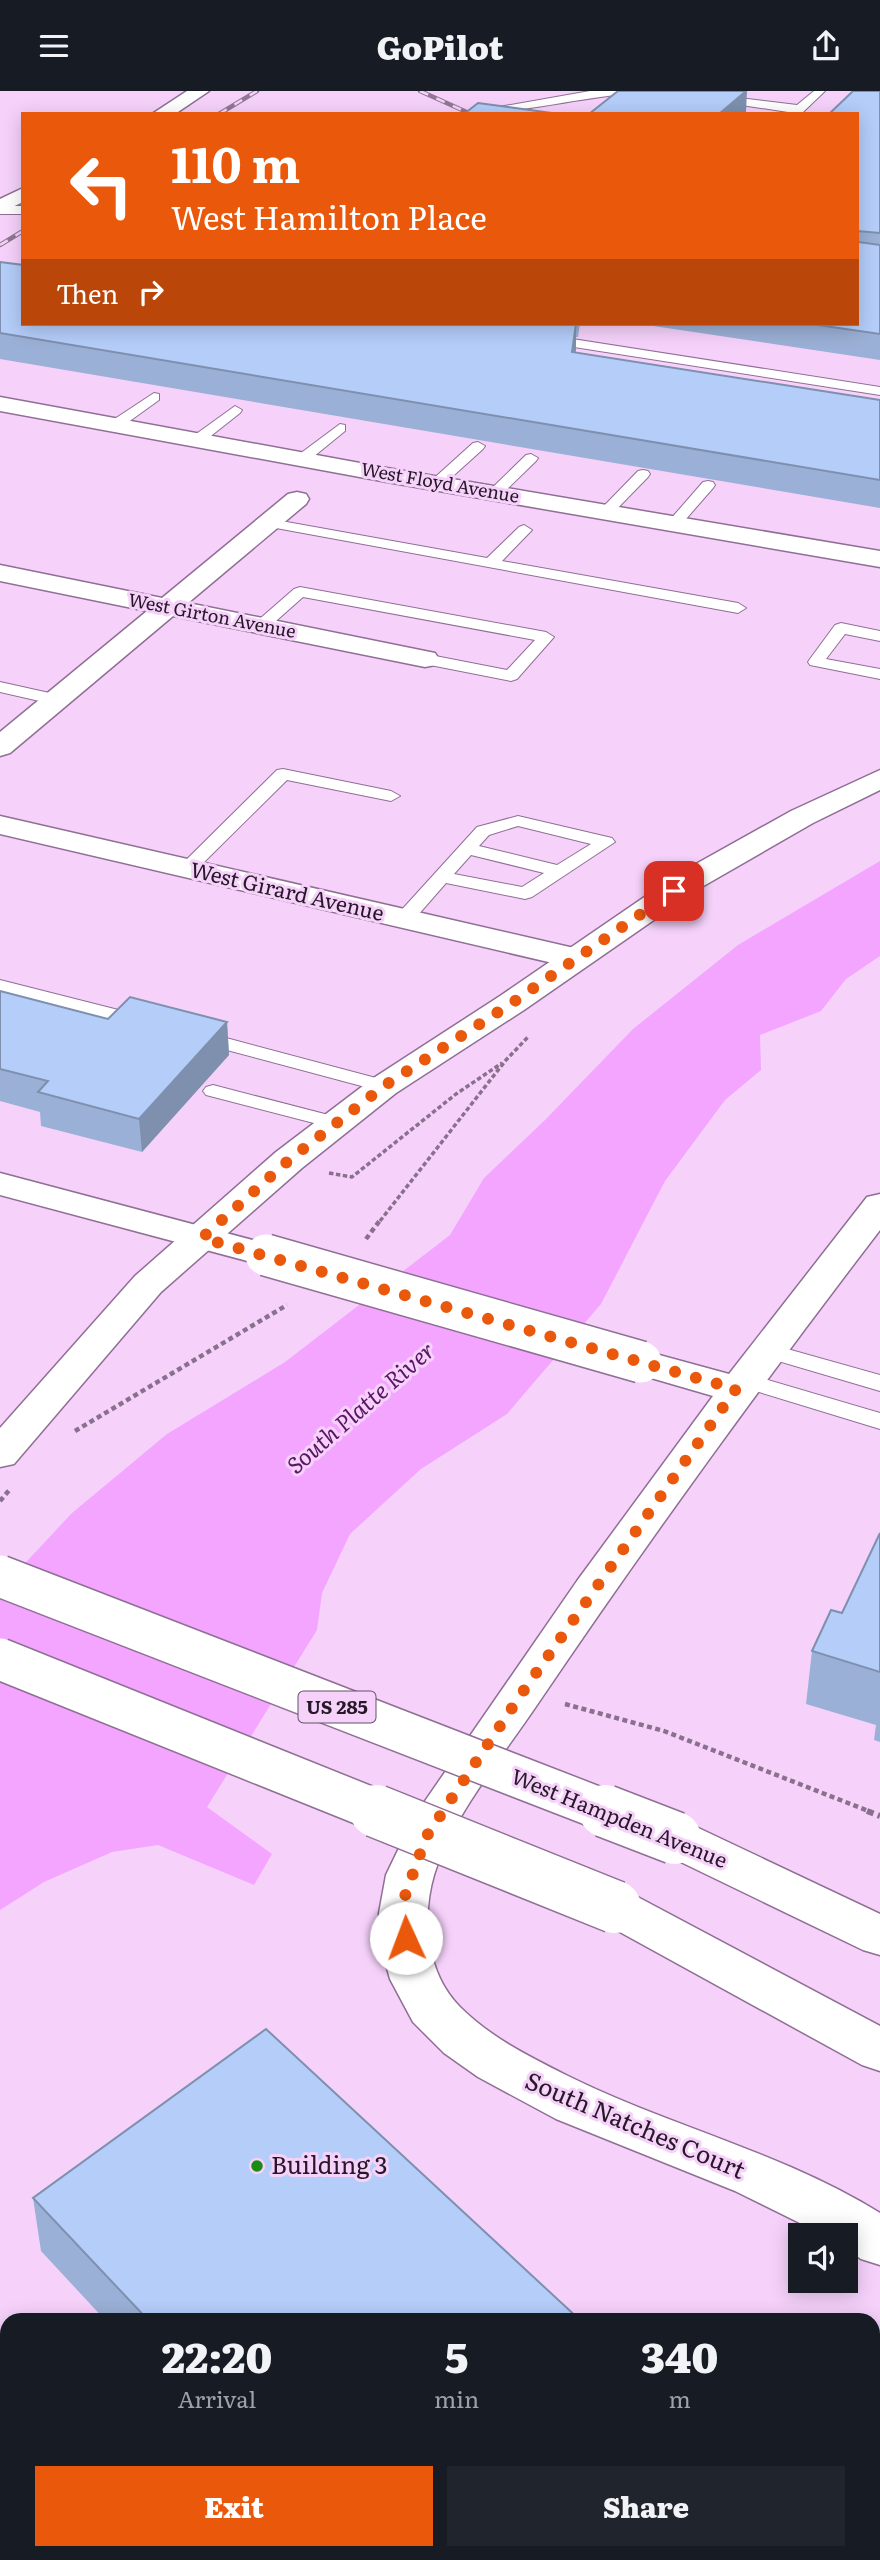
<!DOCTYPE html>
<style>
:root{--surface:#171b24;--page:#20242c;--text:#f1f3f6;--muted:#9ea1a6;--accent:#ea580c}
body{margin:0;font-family:Literata,serif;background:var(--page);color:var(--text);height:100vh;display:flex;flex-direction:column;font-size:26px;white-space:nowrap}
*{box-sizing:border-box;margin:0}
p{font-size:23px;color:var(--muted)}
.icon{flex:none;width:38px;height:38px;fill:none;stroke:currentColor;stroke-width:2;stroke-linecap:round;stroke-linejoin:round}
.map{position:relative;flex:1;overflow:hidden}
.panel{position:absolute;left:0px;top:2222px;width:880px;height:247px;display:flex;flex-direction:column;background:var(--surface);border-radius:21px 21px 0 0;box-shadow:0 4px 18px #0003}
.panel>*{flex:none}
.top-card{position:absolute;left:21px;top:21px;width:838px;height:214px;border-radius:0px;box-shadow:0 4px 18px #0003;background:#ea580c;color:#fff;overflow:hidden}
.controls{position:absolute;left:788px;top:2132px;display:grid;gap:14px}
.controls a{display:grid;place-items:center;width:70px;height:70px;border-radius:0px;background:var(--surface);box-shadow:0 4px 18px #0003;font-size:35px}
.pin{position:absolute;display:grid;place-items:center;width:60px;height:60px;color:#fff;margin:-30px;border-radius:14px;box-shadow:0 4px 10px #0006}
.me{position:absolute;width:77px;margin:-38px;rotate:358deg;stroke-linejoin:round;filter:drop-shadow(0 0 5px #0008)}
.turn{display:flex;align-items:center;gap:24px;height:147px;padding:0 35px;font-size:32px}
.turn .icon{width:91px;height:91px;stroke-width:2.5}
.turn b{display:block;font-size:49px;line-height:60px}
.then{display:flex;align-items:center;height:66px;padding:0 35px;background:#0003;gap:14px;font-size:26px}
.eta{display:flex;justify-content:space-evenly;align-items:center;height:119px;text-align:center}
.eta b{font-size:42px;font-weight:800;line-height:49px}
.primary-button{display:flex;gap:14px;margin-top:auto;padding:14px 35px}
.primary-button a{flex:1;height:80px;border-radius:0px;background:var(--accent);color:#fff;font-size:28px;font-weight:800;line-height:80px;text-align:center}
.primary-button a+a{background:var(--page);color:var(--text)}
header{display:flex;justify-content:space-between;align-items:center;height:91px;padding:0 35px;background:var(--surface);font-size:32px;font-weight:800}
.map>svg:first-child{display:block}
</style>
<header><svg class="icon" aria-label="menu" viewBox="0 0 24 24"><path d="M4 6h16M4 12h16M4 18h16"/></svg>GoPilot<svg class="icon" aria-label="share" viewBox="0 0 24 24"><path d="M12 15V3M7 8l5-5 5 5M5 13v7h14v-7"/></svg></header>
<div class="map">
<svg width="880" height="2469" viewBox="0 0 880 2469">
<rect width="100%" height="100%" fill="#f6d2fb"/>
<path fill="#f3a5ff" d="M880 770V865L846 888 821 920 760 944 761 979 725 1009 665 1090 601 1213 507 1323 421 1378 350 1443 322 1502 317 1539 207 1716 272 1763 254 1794 158 1754 112 1761 44 1791 0 1819V1499L72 1422 167 1343 285 1271 450 1144 484 1087 545 1029 633 938 738 854Z"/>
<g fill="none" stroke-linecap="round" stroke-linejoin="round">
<g stroke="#8f6f94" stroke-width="2">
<path id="lane" d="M590 0H629L624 3C569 9 514 23 459 23Z
M814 0H825L801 23 715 10 710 7 715 4 797 14Z
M0 115H23V123H0Z
M547 244 880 296V304L542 251 540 248Z
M154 302 159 303V309L120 337H110V331Z
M235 315 242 319 240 322 202 352H192V346Z
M340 333 345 334V340L307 371H297V365Z
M478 351 485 355 483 358 442 395H432L430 392 432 389 473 352Z
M531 363 538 367 536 370 500 405H490L488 402 490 399 526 364Z
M643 379 648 380 650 383 648 386 611 424H601L599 421 601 418 638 380Z
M708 390 713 391 715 394 713 397 679 436H669L667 433 669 430 703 391Z
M270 428 487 467 519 436 524 434 532 439 502 470 738 512 746 517 738 522 265 435 263 432 265 429Z
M300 496 546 541 554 546 517 588 511 590 425 573 417 568 425 563 507 579 535 549 303 506 267 538H255L253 535 255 532 294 498Z
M841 532 880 540V550L845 543 826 568 880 578V588L810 574 808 571 810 568 835 534Z
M0 591 63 605 65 609 57 614 0 601Z
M283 678 391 700 400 705 391 710 287 689 193 782H181L178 778 181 774 277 679Z
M518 725 612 747 615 751 532 806 525 808 446 792 411 832H397L395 828 397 824 477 736ZM518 735 591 753 557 774 479 755 489 744ZM471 764 544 782 522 796 454 783Z
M0 889 150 927 153 931 150 935 143 937 0 901Z
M200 940 391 991 394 995 391 999 384 1001 193 950 190 946 193 942Z
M213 994 344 1028 347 1032 344 1036 337 1038 206 1004 203 1000 206 996Z
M766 1252 880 1284V1300L758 1264 755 1259 758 1254Z
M744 1282 880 1322V1338L736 1294 732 1289 736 1284Z"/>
</g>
<g stroke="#8f6f94" stroke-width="3">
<path id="street" d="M187 0H209L175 23H152Z
M23 97V111L0 122V108Z
M0 306 387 377 880 460V476L387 391 0 320Z
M297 401 306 403 309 408 306 413 188 512 435 562 439 568 435 574 425 576 173 525 10 662 0 665V641L147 520 0 490V474L162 507 288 403Z
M0 725 574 857 585 860 590 867 585 874 574 877 0 743Z
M0 1082 279 1156 285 1164 279 1172 266 1175 0 1104Z
M880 1103V1139C762 1293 648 1450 539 1611 505 1662 451 1727 434 1784 421 1828 427 1883 460 1916 490 1946 528 1965 566 1984 668 2035 782 2061 880 2122V2174L861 2168 845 2157V2144H824L735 2100 556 2028 478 1986 444 1962 413 1931 390 1888 381 1855 379 1822 386 1784 414 1726 577 1490 713 1305 627 1280 621 1271 627 1262 641 1259 729 1283 867 1106Z"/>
</g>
<g stroke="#8f6f94" stroke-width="3">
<path id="secondary" d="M880 679V699L813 732 700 797 524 919 396 1002 302 1077 161 1201 14 1373 0 1376V1337L135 1185 276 1061 372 988 500 905 678 783 791 720Z"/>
</g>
<g stroke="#8f6f94" stroke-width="3">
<path id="highway" d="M675 1729 692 1734 880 1823V1864L863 1859 658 1760 652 1747 658 1734Z
M615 1797 632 1803 880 1935V1980L862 1974 598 1829 591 1816 598 1803Z"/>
</g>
<path stroke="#89708c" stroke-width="3.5" stroke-dasharray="4.5 2.5" stroke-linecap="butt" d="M329 1082 352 1086 456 1003 502 972
M380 1130 506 969 529 945"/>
<path stroke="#89708c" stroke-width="4.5" stroke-dasharray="5 3.5" stroke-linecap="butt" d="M366 1148 381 1128
M75 1340 287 1214
M0 1410 11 1397
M565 1613 664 1640 871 1721"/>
<path stroke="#89708c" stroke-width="6" stroke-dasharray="7 4.5" stroke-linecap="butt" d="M867 1720 880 1725"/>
<use href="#lane" fill="#fff" fill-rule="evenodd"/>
<use href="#street" fill="#fff" fill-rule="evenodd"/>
<use href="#secondary" fill="#fff" fill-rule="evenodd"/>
<use href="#highway" fill="#fff" fill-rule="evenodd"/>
<g stroke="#917794" stroke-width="4.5">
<path id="rail" d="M420 0 471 23
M219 23 257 0
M0 154 23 140"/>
</g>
<use href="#rail" stroke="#f6d2fb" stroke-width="2.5" stroke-dasharray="9" stroke-linecap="butt"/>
<g stroke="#8f6f94" stroke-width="44" stroke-linecap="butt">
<path id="street-bridge" d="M266 1164 641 1271"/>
</g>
<g stroke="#8f6f94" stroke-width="44" stroke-linecap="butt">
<path id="highway-bridge-far1" d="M0 1485 609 1721
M0 1568 381 1721"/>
</g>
<g stroke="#8f6f94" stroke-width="55" stroke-linecap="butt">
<path id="highway-bridge" d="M376 1720 615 1816
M605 1720 675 1747"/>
</g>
<use href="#street-bridge" stroke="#fff" stroke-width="41"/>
<use href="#highway-bridge-far1" stroke="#fff" stroke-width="41"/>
<use href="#highway-bridge" stroke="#fff" stroke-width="52"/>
</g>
<path fill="#9bb0d6" d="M880 0V269L640 233H858V23Z
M0 171 23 233H580L578 246H576L575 261 880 309V417L0 268Z
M0 900 108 928 227 931 229 964 142 1061 41 1035 40 1021 0 1010Z
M880 1442V1651L874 1649 876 1634 806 1613 812 1560 842 1522Z
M33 2107 581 2230H106L41 2160Z
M324 2462H833L840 2469H331Z"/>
<path fill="#7e90ae" d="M746 0H747L746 21 744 23H719Z
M576 233V259L571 287 572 261Z
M227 931 229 964 142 1061 139 1028Z
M7 2436V2462H47L39 2469H0V2441Z"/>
<path fill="#b4cdf9" stroke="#7e90ae" stroke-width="2" d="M618 0H746L719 23H589Z
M853 0H880V142L858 140V151L880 154V243L811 233H858V23H829Z
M478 12 559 23H464Z
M0 171 23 174V233H576L572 261 880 309V389L0 242Z
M0 900 108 928 130 906 227 931 139 1028 38 1001 48 990 0 978Z
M880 1442V1581L812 1560 831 1519 842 1522Z
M266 1938 581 2230H149L33 2107Z
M0 2263 7 2271V2436L0 2441Z
M370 2462H833L840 2469H377Z"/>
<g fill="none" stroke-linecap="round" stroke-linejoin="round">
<path stroke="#ea580c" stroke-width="12" stroke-dasharray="0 21.6" d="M406 1847 405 1805 426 1746 522 1602 736 1298 202 1147 289 1069 384 995 512 912 674 800"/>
</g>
<circle fill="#1a8c11" stroke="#f6d2fb" stroke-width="2.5" cx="257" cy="2075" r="7"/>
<g text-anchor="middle" stroke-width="6" stroke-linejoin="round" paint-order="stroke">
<g font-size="18" fill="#261827" stroke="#f6d2fb">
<text transform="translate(440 392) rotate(10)" y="6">West Floyd Avenue</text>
<text transform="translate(212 525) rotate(11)" y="6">West Girton Avenue</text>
</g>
<rect fill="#f6d2fb" stroke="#645067" stroke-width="2" x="298.5" y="1600.5" width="77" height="31" rx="5"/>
<g font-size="19" font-weight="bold" fill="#261827">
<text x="337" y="1623">US 285</text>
</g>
<g font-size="21" fill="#261827" stroke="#f6d2fb">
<text transform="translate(287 801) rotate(13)" y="7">West Girard Avenue</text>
<text transform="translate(619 1728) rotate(22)" y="7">West Hampden Avenue</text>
</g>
<g font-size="23" font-style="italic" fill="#5a1464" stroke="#f6d2fb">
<text transform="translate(361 1317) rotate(-41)" y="8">South Platte River</text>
</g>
<g font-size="24" fill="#261827" stroke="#f6d2fb">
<text transform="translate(635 2035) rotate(23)" y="8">South Natches Court</text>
</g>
<g font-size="24" fill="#261827" stroke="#f6d2fb" text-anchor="start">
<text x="271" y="2083">Building 3</text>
</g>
</g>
</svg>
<div class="controls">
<a><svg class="icon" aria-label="sound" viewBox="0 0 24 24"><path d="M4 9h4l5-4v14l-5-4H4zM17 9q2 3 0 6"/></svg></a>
</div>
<div class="pin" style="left:674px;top:800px;background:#d93025"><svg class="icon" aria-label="arrive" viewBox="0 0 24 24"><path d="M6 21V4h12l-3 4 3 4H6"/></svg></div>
<svg class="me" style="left:406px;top:1847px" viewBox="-20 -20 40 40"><circle r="19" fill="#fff"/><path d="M0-13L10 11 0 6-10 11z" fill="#ea580c"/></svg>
<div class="top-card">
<div class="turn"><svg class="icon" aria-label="left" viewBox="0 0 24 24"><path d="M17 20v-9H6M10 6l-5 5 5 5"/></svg><div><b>110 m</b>West Hamilton Place</div></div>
<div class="then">Then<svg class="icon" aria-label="right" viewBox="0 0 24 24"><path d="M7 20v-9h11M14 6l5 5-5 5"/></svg></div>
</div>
<section class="panel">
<div class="eta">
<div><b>22:20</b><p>Arrival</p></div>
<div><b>5</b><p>min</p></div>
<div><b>340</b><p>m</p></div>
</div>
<div class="primary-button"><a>Exit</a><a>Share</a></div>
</section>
</div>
